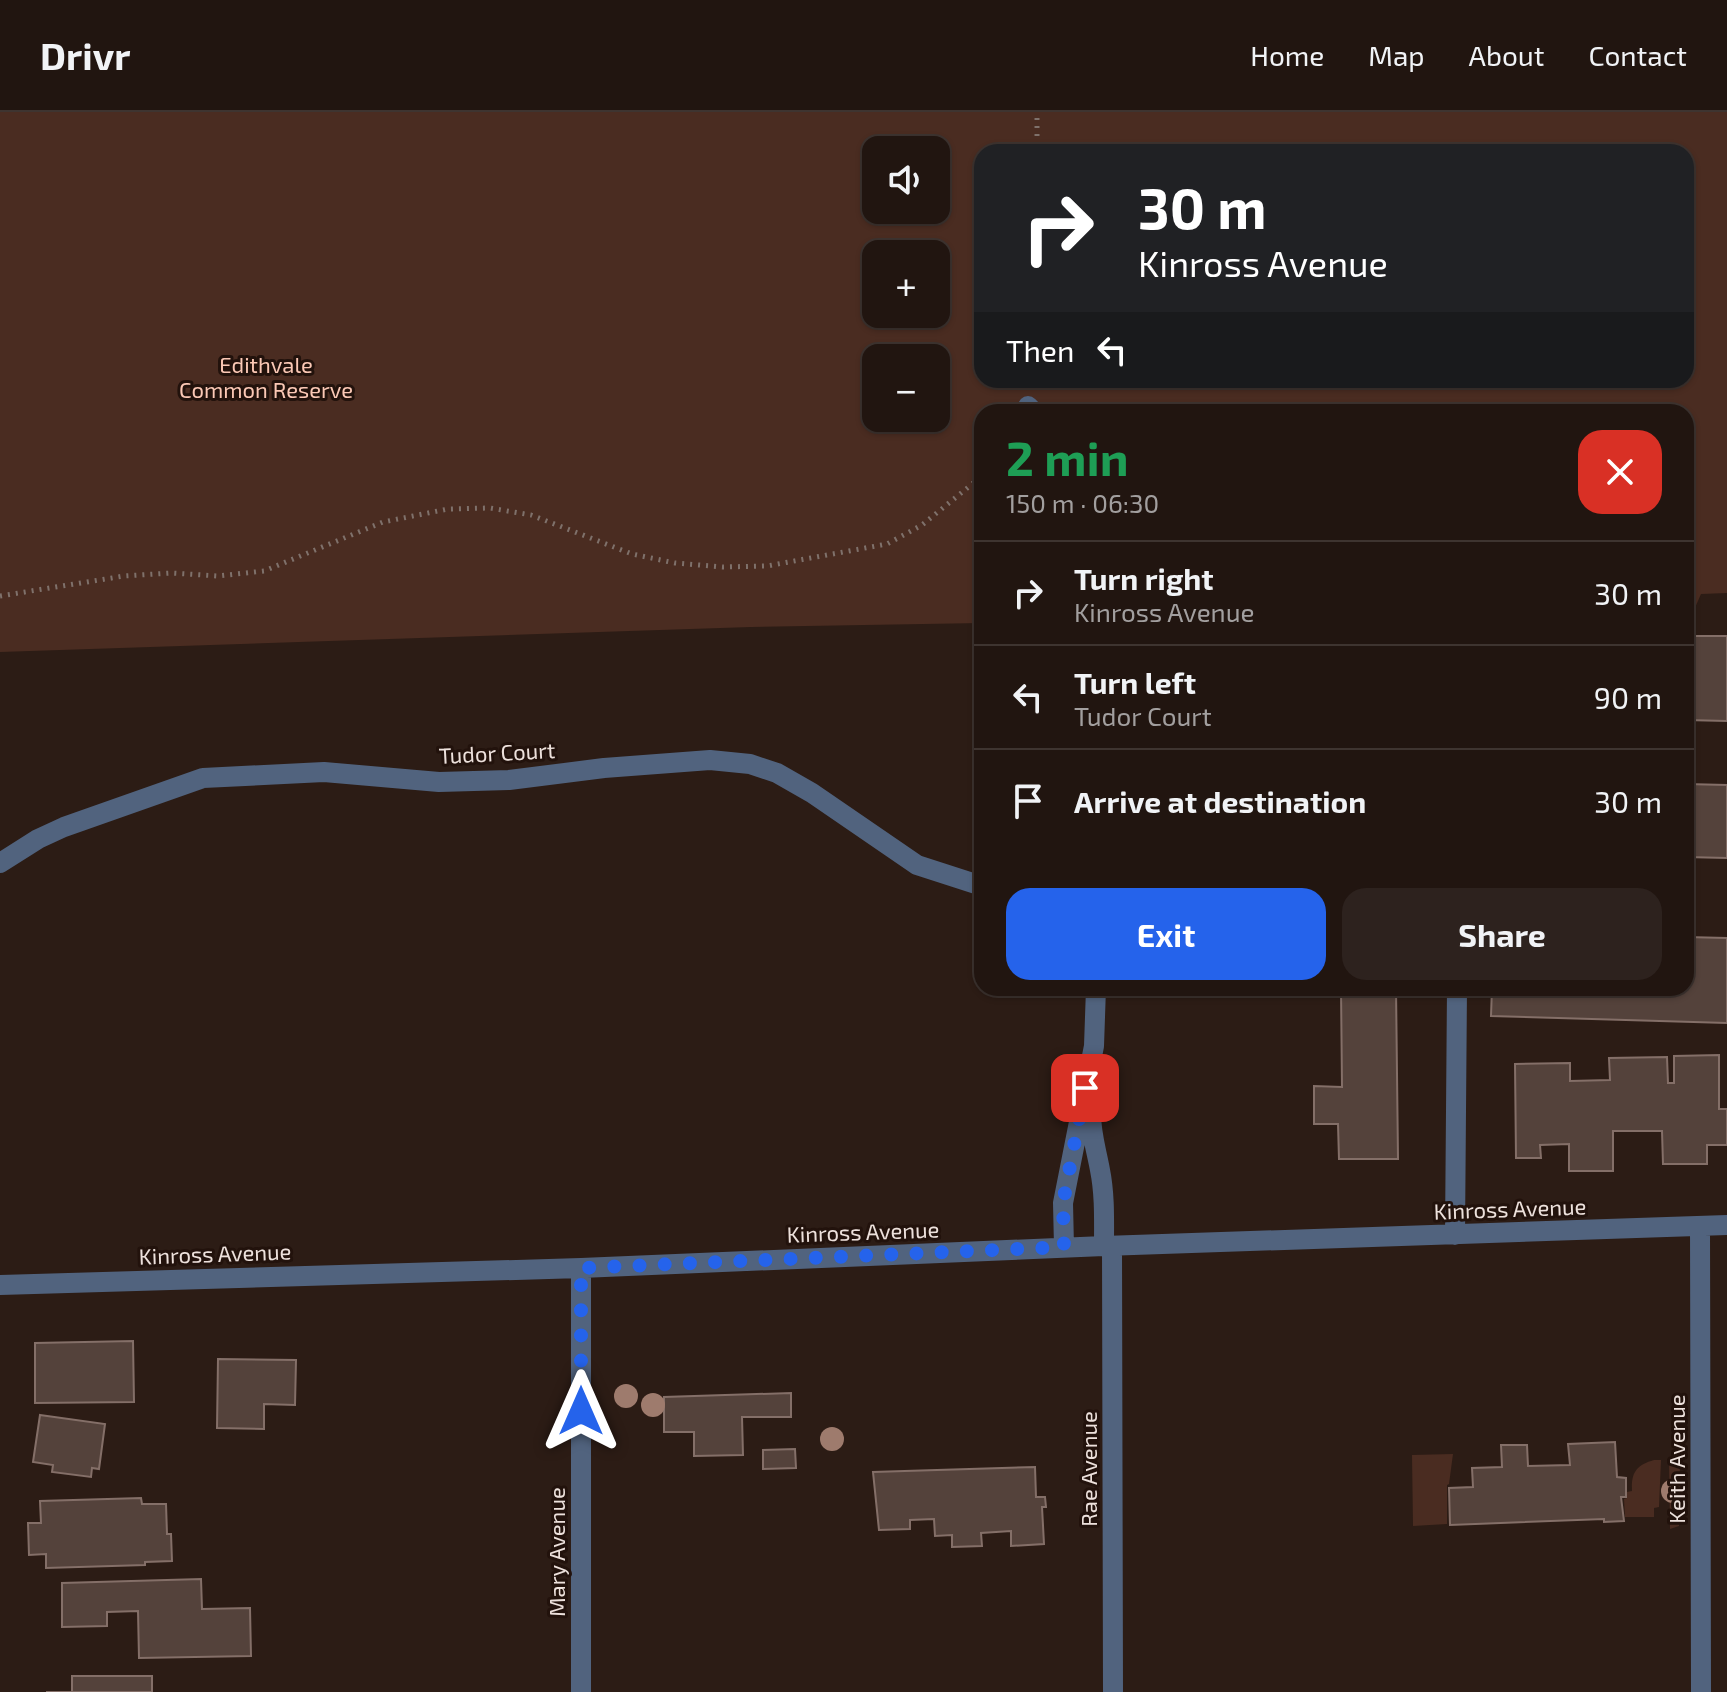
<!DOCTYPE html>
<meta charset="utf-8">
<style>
:root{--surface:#211510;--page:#2d221e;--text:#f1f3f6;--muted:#a29f9f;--line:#3e3430;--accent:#2563eb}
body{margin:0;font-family:"Exo 2",sans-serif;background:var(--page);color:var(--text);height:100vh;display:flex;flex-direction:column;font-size:30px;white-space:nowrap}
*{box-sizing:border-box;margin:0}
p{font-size:26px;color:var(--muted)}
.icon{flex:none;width:44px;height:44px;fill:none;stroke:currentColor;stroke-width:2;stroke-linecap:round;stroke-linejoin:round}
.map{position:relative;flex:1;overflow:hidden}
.panel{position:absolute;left:974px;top:292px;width:720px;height:592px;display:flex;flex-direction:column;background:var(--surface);border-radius:24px;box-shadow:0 2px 6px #0004,0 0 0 2px var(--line)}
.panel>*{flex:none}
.guide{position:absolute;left:974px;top:32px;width:720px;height:244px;border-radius:24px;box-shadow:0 2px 6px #0004,0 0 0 2px var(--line);background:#202124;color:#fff;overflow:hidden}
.buttons{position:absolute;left:862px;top:24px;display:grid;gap:16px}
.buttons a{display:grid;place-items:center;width:88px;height:88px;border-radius:16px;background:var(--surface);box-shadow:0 2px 6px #0004,0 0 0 2px var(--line);font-size:40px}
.pin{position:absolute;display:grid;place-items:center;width:68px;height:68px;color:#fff;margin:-34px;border-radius:16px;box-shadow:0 4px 12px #0006}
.me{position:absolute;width:88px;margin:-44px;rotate:0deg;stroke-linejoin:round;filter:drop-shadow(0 0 6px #0008)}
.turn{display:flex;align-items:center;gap:28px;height:168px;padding:0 32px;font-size:36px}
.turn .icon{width:104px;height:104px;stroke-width:2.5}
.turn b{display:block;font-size:56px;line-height:68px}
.then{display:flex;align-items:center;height:76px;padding:0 32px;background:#0003;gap:16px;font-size:30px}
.round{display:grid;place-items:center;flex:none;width:84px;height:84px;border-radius:24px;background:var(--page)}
.headline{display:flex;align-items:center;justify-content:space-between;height:136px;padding:0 32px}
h1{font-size:48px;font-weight:700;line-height:60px;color:#1e9e55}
.primary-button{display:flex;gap:16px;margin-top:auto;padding:16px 32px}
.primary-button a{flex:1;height:92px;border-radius:24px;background:var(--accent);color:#fff;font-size:32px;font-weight:700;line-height:92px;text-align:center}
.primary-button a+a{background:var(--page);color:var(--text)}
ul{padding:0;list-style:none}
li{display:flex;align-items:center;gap:24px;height:104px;padding:0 32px;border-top:2px solid var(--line)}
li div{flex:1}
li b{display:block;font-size:30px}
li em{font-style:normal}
header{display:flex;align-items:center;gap:48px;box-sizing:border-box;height:112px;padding:0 40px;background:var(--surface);border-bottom:2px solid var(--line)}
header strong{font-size:38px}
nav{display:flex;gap:44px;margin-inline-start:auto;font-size:28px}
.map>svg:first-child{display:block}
</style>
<header>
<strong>Drivr</strong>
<nav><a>Home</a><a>Map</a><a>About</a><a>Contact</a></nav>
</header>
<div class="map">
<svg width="1727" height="1580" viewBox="0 0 1727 1580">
<rect width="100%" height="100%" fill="#2c1c15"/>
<path fill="#4a2c21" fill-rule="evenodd" d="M0 0H1727V481L1701 482 1694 498 1686 499V300H982V511L751 515 0 540ZM876 38H936V98H876ZM982 40H1686V268H982ZM876 142H936V202H876ZM876 246H936V306H876Z
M1453 1342 1449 1372 1447 1373V1412L1413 1414 1412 1343Z
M1669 1345 1680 1350 1679 1414 1670 1417Z
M1654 1348H1661L1659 1395 1654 1396V1405H1625L1624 1387 1627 1386V1380L1632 1379C1631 1361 1636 1353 1654 1348Z"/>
<path fill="#54423b" stroke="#846f68" stroke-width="2" d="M1686 524H1727V609L1686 608Z
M1686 672 1727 673V746L1686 745Z
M1686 825 1727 826V911L1491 904 1492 876H1686Z
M1341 876H1396L1398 1047H1339L1338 1012H1314V974L1342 975Z
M1719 943V997H1727V1033H1707V1052H1663L1662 1019H1613V1059H1569V1032L1540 1033 1541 1046H1516L1515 952 1570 951V969L1610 968 1609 946 1667 945 1668 971H1674V944Z
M133 1229 134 1290 35 1291V1231Z
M218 1247 296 1248 295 1293 264 1292V1317L217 1316Z
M791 1281V1305H742L743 1343 694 1344V1320H664V1285Z
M40 1303 105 1312 99 1357 92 1356 91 1365 52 1360 53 1353 33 1350Z
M1615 1330 1617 1365 1626 1366V1385H1621L1624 1409 1604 1410V1407L1450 1413 1449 1376 1473 1375 1472 1356 1502 1355 1501 1333H1527L1528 1354 1570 1353 1568 1332Z
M795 1337 796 1356 763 1357V1338Z
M1035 1355 1036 1385H1045L1046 1395H1042L1044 1432 1011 1434V1419L981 1421 982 1434 952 1435V1423L935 1424 934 1407 910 1408V1417L879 1418 873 1360Z
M141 1386 142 1392H166L167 1422H171L172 1449 145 1450V1453L46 1456V1442L29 1443 28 1411H41L40 1389Z
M201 1467 202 1497 250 1496 251 1544 139 1546 138 1499 107 1500V1514L62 1515V1471Z
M72 1564H152V1580H46H72Z"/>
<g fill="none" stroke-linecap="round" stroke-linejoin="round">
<path stroke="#7f716b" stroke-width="5" stroke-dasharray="2 6" stroke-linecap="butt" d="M1037 40V0
M0 484 124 464 171 461 218 464 264 459 383 410 448 397 490 396 531 403 632 442 675 451 723 455 767 454 887 432 922 413 982 364
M1686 487H1690"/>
<path stroke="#51637e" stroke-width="20" d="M1028 294 1034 300
M0 751 38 727 64 715 203 666 324 660 439 670 509 668 604 656 710 648 750 652 777 661 812 681 917 753 982 774
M1091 997C1090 1019 1096 1036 1100 1058 1105 1083 1104 1109 1104 1134
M1700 1114 1701 1580
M1455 1123 1457 876
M1112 1134 1113 1580
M1064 1135 1063 1091 1094 934 1096 876
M0 1173 581 1156 1104 1134 1727 1113
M581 1580V1156"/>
</g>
<g fill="#9e7b6d">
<circle cx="626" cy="1284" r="12"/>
<circle cx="653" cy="1293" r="12"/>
<circle cx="832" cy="1327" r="12"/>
<circle cx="1673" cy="1379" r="12"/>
</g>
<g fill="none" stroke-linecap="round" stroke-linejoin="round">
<path stroke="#2563eb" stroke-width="14" stroke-dasharray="0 25.2" d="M581 1299V1156L1064 1135 1063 1091 1085 976"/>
</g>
<g text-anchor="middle" stroke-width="6" stroke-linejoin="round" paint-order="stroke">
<g font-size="22" fill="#fbc8b5" stroke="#22120c">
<text x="266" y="261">Edithvale<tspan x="266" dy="25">Common Reserve</tspan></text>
</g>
<g font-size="22" fill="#ede1dc" stroke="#22120c">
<text transform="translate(497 641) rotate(-3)" y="8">Tudor Court</text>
<text transform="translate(1510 1097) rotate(-2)" y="8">Kinross Avenue</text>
<text transform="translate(863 1120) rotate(-2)" y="8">Kinross Avenue</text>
<text transform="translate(215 1142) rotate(-2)" y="8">Kinross Avenue</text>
<text transform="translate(1677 1347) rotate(-90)" y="8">Keith Avenue</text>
<text transform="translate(1089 1357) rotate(-90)" y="8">Rae Avenue</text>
<text transform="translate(557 1440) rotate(-90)" y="8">Mary Avenue</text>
</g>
</g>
</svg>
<div class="buttons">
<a><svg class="icon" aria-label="sound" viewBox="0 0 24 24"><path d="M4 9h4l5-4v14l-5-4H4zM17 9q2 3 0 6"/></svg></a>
<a>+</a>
<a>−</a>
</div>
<div class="pin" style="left:1085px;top:976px;background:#d93025"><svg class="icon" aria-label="arrive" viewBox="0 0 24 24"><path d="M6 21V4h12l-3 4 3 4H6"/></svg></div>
<svg class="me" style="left:581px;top:1299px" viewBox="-20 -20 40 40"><path d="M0-17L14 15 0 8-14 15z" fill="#2563eb" stroke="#fff" stroke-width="4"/></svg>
<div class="guide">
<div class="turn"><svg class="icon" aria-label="right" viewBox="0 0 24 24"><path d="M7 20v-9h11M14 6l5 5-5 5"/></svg><div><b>30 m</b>Kinross Avenue</div></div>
<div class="then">Then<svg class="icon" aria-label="left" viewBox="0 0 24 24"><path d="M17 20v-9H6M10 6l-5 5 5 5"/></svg></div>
</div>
<section class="panel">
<div class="headline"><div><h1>2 min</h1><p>150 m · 06:30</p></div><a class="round" style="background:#d93025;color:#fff"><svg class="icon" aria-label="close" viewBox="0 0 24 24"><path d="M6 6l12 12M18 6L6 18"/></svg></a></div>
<ul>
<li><svg class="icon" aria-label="right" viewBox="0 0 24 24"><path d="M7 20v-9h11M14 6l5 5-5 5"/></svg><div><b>Turn right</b><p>Kinross Avenue</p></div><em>30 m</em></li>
<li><svg class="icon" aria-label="left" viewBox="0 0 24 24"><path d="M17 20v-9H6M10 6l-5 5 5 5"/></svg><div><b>Turn left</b><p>Tudor Court</p></div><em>90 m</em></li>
<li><svg class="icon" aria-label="arrive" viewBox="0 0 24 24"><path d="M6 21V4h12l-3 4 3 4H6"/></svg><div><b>Arrive at destination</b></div><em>30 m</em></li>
</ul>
<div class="primary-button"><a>Exit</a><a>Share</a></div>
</section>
</div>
